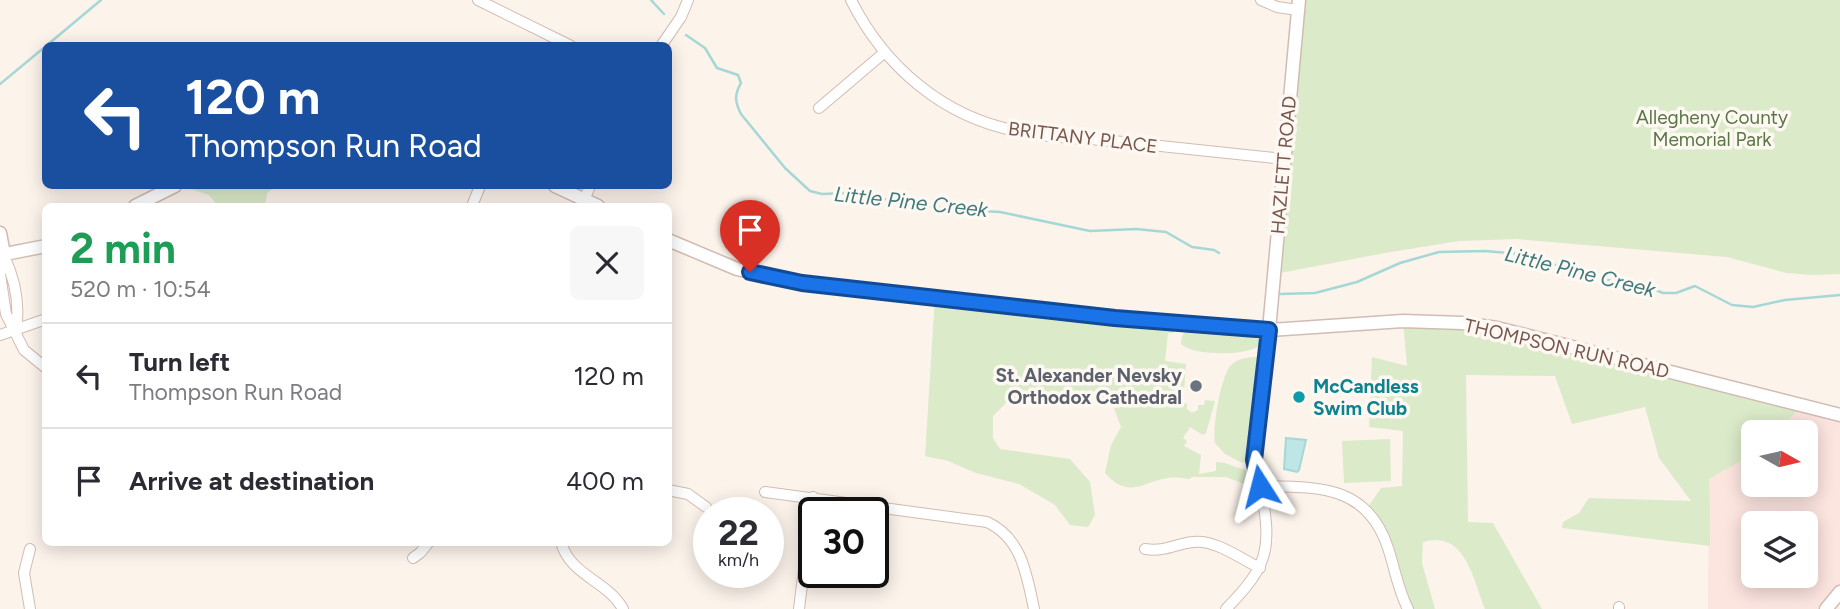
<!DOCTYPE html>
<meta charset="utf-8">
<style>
:root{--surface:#fff;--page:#f7f7f7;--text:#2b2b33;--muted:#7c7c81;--line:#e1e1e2}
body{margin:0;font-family:Figtree,sans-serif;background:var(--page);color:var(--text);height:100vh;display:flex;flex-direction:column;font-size:26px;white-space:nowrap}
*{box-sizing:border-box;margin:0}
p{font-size:23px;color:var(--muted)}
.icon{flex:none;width:38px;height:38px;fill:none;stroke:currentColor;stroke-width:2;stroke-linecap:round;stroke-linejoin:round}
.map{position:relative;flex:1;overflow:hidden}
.side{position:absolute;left:42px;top:203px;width:630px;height:343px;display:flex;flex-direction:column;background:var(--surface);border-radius:10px;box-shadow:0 4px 18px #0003}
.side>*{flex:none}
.hud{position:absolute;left:42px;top:42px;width:630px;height:147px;border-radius:10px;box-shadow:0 4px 18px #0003;background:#1a4fa0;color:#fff;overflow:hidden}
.needle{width:46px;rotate:98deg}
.fabs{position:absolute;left:1741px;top:420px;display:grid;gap:14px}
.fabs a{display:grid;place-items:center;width:77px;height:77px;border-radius:10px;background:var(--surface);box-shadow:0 4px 18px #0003;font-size:35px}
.speed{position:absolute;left:693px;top:497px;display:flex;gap:14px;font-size:35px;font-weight:700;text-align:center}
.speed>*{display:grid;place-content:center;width:91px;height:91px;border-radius:50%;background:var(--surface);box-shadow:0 4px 18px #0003;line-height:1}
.speed small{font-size:18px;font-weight:400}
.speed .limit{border:4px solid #111;border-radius:10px;background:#fff;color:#111}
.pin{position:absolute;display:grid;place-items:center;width:60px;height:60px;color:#fff;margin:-72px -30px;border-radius:50% 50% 50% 0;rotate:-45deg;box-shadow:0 0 7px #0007}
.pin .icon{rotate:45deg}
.me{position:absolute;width:77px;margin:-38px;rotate:351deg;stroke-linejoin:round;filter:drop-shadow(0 0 5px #0008)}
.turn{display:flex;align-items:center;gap:24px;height:147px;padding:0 28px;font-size:32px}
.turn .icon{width:91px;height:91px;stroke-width:2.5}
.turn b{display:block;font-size:49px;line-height:60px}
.round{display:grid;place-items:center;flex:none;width:74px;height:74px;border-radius:10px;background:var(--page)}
.head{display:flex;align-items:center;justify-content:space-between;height:119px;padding:0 28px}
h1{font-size:42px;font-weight:700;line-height:52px;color:#1e9e55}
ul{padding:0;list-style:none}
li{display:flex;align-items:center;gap:21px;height:105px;padding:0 28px;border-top:2px solid var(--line)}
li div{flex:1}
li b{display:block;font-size:26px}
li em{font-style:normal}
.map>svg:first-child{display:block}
</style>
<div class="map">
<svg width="1840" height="609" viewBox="0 0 1840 609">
<rect width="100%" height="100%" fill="#fcf3eb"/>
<path fill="#fce4df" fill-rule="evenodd" d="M1803 405 1840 415V592L1826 609H1708L1709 479 1753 454 1754 485H1806V432H1777ZM1754 523H1806V576H1754Z"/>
<path fill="#dbeac9" d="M1302 0H1840V274L1811 275 1786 273 1727 257 1516 239 1459 241 1385 253 1280 273Z
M182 186H276L267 193 265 206H218L209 195Z
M935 297 1115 324 1173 330V333H1168L1165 361 1186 364 1183 403 1187 404V409L1192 413 1198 410V405H1204L1205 400 1215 401 1206 433 1203 435 1190 427 1183 438 1187 441 1184 446 1201 455 1199 474 1216 471V462L1225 463 1251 472 1255 488 1226 477H1192L1189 479C1182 478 1174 477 1167 478 1140 483 1129 499 1105 473L1111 445 1121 427 1114 408 1098 397 1079 395 1006 403 993 416V438L1000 449 1070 459 1090 482 1095 515 1088 527 1070 525 1055 505 1019 484 976 473 948 461 925 456Z
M1403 321 1462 323 1803 405 1777 432H1754L1753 454 1709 479 1710 546 1562 528 1563 522 1579 513 1589 498 1691 501 1659 458 1645 407 1572 424 1555 376 1466 375 1468 522 1493 523 1542 609H1485C1473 579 1465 529 1423 542L1422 563 1435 609H1408L1388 549 1366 510 1381 488 1402 486 1403 431 1369 427 1372 357 1407 366Z
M1185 332 1251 337 1260 340 1262 343C1253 357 1192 356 1181 344L1182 336Z
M1258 357 1262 360 1250 460 1242 463 1225 454 1215 443C1212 429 1221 375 1231 365 1238 358 1249 357 1258 357Z
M1390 439 1391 481 1344 483 1342 441Z"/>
<path fill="#bfe6e6" stroke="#a6d7d7" stroke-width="2" d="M1286 438 1306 440 1299 470 1297 472 1284 469Z"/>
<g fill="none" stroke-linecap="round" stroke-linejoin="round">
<path stroke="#a6d7d7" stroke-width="2.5" d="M651 0 664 14
M686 35 705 48 717 68 738 75 741 83C734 95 735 102 741 114L785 168 810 191 822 194 847 193 946 209 1000 212 1090 231 1136 229 1166 232 1192 247 1214 250 1219 253
M46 46 101 0
M0 84 46 46
M1280 294 1315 293 1357 282 1400 263 1439 252 1485 251 1520 254 1602 279 1648 287 1663 293H1676L1695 286 1732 305 1753 307 1785 300 1840 295"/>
<g stroke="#d1bcb3" stroke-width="12">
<path id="minor" d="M478 0 571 46
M851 0C884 66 943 117 1017 131 1049 138 1081 138 1113 141 1170 147 1227 153 1284 159
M1261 0 1277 7 1298 10
M661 46 681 17 688 0
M819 108 885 52
M584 200 590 186
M472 206 480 186
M4 254 0 274 6 314 24 350 46 368
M4 256C15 279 20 304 16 330
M0 335 46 319
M1260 486C1317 487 1367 484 1388 548 1395 569 1398 590 1408 609
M668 490 688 494 706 507
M765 492 987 522C1022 538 1027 576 1034 609
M561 542C570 576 607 580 623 609
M30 549 24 573 30 609
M1145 549C1166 552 1174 544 1193 542 1215 539 1241 559 1260 568
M413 558 420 553 429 542
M799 609 813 497
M1226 609C1269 565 1272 549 1261 489 1259 478 1254 469 1254 458 1256 415 1266 373 1269 330
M1619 609V607"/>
</g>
<g stroke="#d1bcb3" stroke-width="15">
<path id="tertiary" d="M555 186 598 206
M135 206 175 186
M0 233 4 254
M668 240 737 269 790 281 1115 318 1227 328 1269 330 1403 321 1462 323 1497 328 1840 415
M0 255 46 246
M1269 330 1299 0
M1826 609 1840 592"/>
</g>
<use href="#minor" stroke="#fff" stroke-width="10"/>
<use href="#tertiary" stroke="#fff" stroke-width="12"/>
</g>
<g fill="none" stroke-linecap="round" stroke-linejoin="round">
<g stroke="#114b97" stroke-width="18">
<path id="route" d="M750 272 802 283 1115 318 1269 330 1254 460 1260 486"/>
</g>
<use href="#route" stroke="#1a73e8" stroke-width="12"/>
</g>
<circle fill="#6b7280" stroke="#fef8f2" stroke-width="2.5" cx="1196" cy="386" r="7"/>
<circle fill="#0f9aa8" stroke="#fef8f2" stroke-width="2.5" cx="1299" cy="397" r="7"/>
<g text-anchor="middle" stroke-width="7" stroke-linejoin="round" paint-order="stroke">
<g font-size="19" fill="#597643" stroke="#fef8f2">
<text x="1712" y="124">Allegheny County<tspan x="1712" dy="22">Memorial Park</tspan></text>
</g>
<g font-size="19" fill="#77574e" stroke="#fef8f2">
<text transform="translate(1083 137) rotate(7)" y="7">BRITTANY PLACE</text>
<text transform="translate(1283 165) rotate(-85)" y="7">HAZLETT ROAD</text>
<text transform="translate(1567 348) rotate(13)" y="7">THOMPSON RUN ROAD</text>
</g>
<g font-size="19" font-weight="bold" fill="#5b616d" stroke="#fef8f2" text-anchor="end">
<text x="1182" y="382">St. Alexander Nevsky<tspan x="1182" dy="22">Orthodox Cathedral</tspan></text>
</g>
<g font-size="19" font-weight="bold" fill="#0d838f" stroke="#fef8f2" text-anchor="start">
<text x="1313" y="393">McCandless<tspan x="1313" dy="22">Swim Club</tspan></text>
</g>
<g font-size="21" font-style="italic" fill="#417a7c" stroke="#fef8f2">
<text transform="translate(911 202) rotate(6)" y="7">Little Pine Creek</text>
<text transform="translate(1580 272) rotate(14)" y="7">Little Pine Creek</text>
</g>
</g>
</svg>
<div class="fabs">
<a><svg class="needle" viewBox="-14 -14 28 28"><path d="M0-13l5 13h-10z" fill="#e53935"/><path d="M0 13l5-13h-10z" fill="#7c7c81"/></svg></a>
<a><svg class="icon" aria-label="layers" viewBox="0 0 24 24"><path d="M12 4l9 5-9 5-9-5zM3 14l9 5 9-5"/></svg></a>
</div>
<div class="speed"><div>22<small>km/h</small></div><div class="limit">30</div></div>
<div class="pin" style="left:750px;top:272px;background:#d93025"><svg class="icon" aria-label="arrive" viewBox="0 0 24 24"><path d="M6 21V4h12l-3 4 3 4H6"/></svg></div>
<svg class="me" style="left:1260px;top:486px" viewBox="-20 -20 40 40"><path d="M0-17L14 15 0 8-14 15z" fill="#1a73e8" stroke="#fff" stroke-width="4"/></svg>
<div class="hud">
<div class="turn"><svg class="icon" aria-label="left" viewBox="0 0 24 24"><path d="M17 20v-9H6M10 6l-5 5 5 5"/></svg><div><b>120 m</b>Thompson Run Road</div></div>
</div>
<section class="side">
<div class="head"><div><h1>2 min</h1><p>520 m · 10:54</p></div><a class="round"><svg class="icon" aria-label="close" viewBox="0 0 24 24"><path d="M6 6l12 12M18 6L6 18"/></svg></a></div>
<ul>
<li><svg class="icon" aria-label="left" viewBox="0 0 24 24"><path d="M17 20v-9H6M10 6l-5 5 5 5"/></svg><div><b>Turn left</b><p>Thompson Run Road</p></div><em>120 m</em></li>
<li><svg class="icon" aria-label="arrive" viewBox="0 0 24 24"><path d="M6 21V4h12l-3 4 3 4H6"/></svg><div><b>Arrive at destination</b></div><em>400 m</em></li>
</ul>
</section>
</div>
